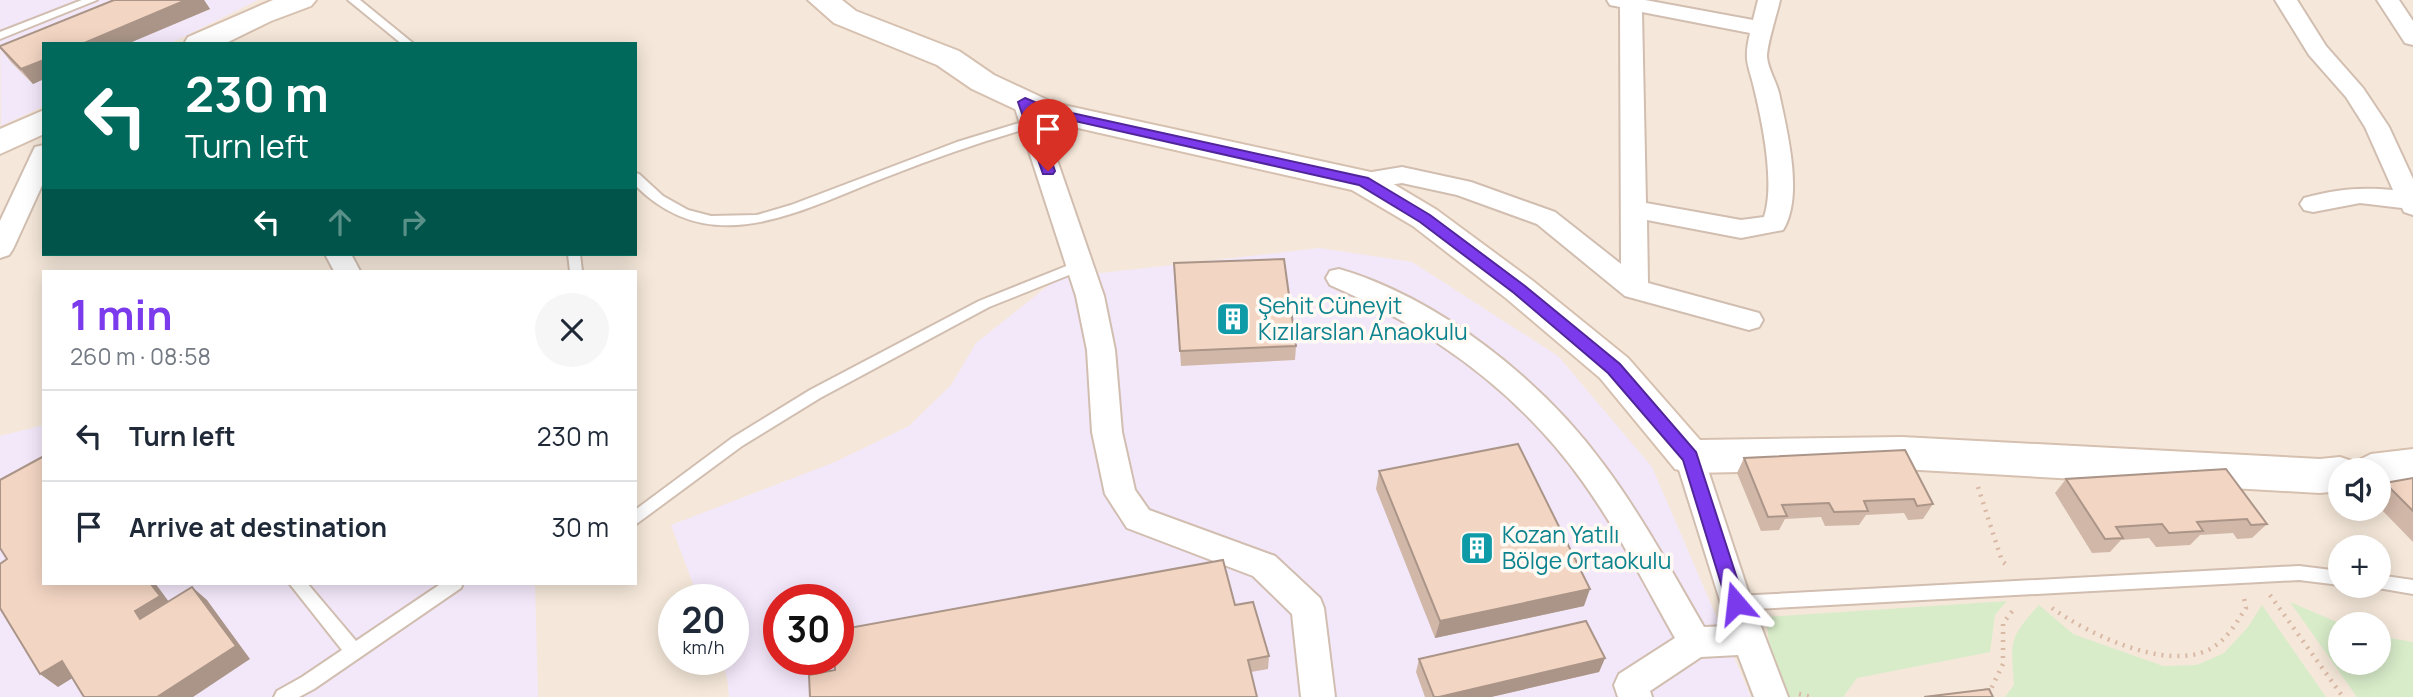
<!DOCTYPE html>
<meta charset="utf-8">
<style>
:root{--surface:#fff;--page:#f6f6f7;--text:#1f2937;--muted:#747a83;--line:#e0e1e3;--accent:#7c3aed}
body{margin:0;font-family:Manrope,sans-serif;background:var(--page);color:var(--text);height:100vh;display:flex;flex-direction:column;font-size:26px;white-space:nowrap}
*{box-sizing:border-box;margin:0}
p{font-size:23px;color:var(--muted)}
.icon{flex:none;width:38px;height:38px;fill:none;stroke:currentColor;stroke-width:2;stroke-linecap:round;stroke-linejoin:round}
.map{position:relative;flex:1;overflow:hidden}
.drawer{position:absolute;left:42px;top:270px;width:595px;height:315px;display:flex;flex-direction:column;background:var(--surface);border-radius:0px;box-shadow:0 4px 18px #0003}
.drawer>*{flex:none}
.top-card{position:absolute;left:42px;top:42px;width:595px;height:214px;border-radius:0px;box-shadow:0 4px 18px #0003;background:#00695c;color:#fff;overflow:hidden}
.tools{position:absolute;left:2328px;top:458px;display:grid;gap:14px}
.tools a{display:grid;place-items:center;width:63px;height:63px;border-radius:50%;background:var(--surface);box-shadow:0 4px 18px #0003;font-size:35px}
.speed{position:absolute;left:658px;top:584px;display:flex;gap:14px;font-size:35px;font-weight:700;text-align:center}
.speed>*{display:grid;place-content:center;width:91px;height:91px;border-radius:50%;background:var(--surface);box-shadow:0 4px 18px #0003;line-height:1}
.speed small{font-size:18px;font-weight:400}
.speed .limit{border:10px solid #d22;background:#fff;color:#111}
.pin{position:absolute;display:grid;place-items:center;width:60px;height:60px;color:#fff;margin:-72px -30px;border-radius:50% 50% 50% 0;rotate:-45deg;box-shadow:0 0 7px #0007}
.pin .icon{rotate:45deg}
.me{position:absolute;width:77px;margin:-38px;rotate:343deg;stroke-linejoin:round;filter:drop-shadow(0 0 5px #0008)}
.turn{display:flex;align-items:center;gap:24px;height:147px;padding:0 28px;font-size:32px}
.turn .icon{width:91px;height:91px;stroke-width:2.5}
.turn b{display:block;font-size:49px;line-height:60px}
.lanes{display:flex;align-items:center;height:66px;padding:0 28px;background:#0003;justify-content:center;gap:35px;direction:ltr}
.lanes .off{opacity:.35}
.round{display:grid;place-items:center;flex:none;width:74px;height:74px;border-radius:37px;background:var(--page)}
.overview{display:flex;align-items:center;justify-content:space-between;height:119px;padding:0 28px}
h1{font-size:42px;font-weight:700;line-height:52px;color:var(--accent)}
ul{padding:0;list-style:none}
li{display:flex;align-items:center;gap:21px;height:91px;padding:0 28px;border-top:2px solid var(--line)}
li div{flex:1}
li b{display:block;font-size:26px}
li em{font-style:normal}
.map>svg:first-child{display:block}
</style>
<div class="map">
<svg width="2413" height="697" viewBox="0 0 2413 697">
<rect width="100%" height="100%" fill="#fdf6ec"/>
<path fill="#f5e8da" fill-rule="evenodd" d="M0 0H2413V697H0ZM44 44H635V254H44ZM44 271H635V583H44ZM2340 471H2378V509H2340ZM2340 548H2378V586H2340ZM674 600H733V660H674ZM779 600H838V660H779ZM2340 625H2378V663H2340Z"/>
<path fill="#f3e8fa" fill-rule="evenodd" d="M0 0H258L169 44H44V106L1 126Z
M1320 248 1412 262 1558 356 1652 467 1751 697H729L727 677 721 660H733V600H699L671 525 835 462 909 426 951 385 976 343 1058 278ZM779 600H838V660H779Z
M44 425V583H535L538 697H0V436Z"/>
<path fill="#d8ecc9" d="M2007 601 1995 615 1990 652 1857 678 1843 697H1786L1773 674 1766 617Z
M2290 602 2344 625H2340V663H2378V636L2413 642V697H2357Z
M2039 605 2073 634 2163 666 2197 665 2224 653 2248 627 2262 605 2326 697H2005L2014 685C2011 641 2008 639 2039 605Z"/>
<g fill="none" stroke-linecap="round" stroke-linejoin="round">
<g stroke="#d1beb0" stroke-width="4">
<path id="lane" d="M82 0H97L0 39V32Z
M348 0H360L414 44H402Z
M1032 119 1036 120V126C986 140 937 157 889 176 804 208 713 264 635 185V173L639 174 663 196 688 210 711 216 757 215 791 205 957 142Z
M568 254H580L582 271H570Z
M1079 261 1086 266 1084 269 989 307 820 398 742 446 635 525V510L732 438 810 390 979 301Z
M2299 566 2340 571V585L2299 580 1736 610 1730 608 1728 603 1730 598 1736 596Z
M2378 575 2413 580V594L2372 587 2378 586Z
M289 583H307L356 641 442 583H463L461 588 314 689 299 697H274L277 691 302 677 342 650Z"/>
</g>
<g stroke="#d1beb0" stroke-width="4">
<path id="street" d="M1607 0H1645L1753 20 1758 0H1780C1777 14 1767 44 1767 57 1768 69 1776 81 1779 93 1787 131 1804 196 1783 230L1741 238 1647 220 1648 283 1759 313 1763 320 1759 327 1749 330 1625 296 1537 224 1457 195 1402 183 1363 189 1354 187 1351 181 1354 175 1402 167 1471 182 1555 212 1621 264 1620 7 1610 5ZM1642 12 1750 33C1743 63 1749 64 1755 92 1763 126 1775 184 1764 217L1741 220 1646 203Z
M2275 0H2297L2326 46 2363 88 2389 127 2413 179V215L2404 212 2402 208 2360 203 2313 212 2304 210 2300 204 2304 198C2337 189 2360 187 2393 190L2365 127 2346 97 2309 55Z
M2377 0H2399L2413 21V45L2405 43Z
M1025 95 1033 97 1037 102 1104 296 1115 350 1122 432 1135 490 1149 510 1275 556 1320 598 1324 608 1335 697H1301L1292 614 1253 576 1127 528 1105 494 1092 432 1087 350 1076 296 1013 102 1017 97Z
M44 145V181L13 249 9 255 0 258V221L32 153 35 147Z
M325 254H351L360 271H334Z
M1339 269C1439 298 1543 381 1604 465 1642 516 1672 572 1704 627L1728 626 1675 457 1679 449 1690 445 1701 449 1752 603 1788 697H1754L1738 655 1701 657 1650 691 1652 697H1618L1614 685 1619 674 1675 638C1645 585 1618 531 1583 482 1519 392 1429 328 1330 285L1326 278 1330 271Z"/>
</g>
<g stroke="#d6c0b0" stroke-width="4">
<path id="secondary" d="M273 0H316L311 6 271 21 224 44H184L188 37Z
M808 0H842L856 11 959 51 994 75 1054 103 1375 173 1437 210 1533 281 1628 358 1700 440 1902 437 2320 459 2340 457 2355 462 2371 454 2413 449V483L2378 487V471H2340V491L2320 493 1902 469 1690 473 1675 469 1600 378 1507 299 1413 226 1352 190 1034 118 972 89 937 65 834 23Z
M44 110V134L0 154V129Z"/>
</g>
<path stroke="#d9b8a5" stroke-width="4.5" stroke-dasharray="2 6" stroke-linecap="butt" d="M1978 487 2002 561 2008 566
M2270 595 2343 697
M2052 608C2088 634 2167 672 2210 649 2227 640 2236 623 2246 608L2244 598
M1985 691 1991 689 2003 664V623L2014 609
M1799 694 1811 697"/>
<use href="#lane" fill="#fff" fill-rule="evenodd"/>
<use href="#street" fill="#fff" fill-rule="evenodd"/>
<use href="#secondary" fill="#fff" fill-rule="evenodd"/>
</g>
<path fill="#d1b7a8" d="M114 0H204L210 9 127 44H44V79L33 84 11 62 0 48Z
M1174 263 1296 346 1295 360 1181 366Z
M1905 450 1933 504 1923 519 1908 520 1904 513 1866 515 1859 525 1825 526 1821 517 1785 519 1779 530 1761 531 1737 473 1744 458Z
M2226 469 2267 524 2252 538 2237 539 2233 533 2200 535 2190 545 2156 547 2149 538 2121 540 2110 552 2092 553 2055 493 2066 479Z
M1379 471 1584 606 1435 638 1376 489Z
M2413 478V542L2378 506V489L2385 483Z
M1269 656 1268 669 1251 672 810 697Z
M1605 658 1599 672 1491 697H1425L1416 672 1419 659Z"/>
<path fill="#aa9588" d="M186 0H204L210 9 127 44H82Z
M44 60V79L33 84 21 69Z
M150 583H155L175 610 140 619 135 611Z
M192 587 207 600 250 659 193 697H157Z
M1590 589 1584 606 1435 638 1440 621Z
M1605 658 1599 672 1491 697H1439Z
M62 661 79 674 58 687 40 674Z"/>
<path fill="#f3d5c3" stroke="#aa9588" stroke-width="2" d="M114 0H186L82 44H44V60L21 69 0 47V46Z
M1284 259 1296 346 1180 351 1174 263Z
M1518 444 1590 589 1440 621 1379 471Z
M1905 450 1933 504 1917 506 1914 499 1864 501 1868 511 1834 512 1829 503 1782 505 1787 516 1768 517 1744 458Z
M44 456V583H150L160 596 135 611 140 619 192 587 236 646 157 697H84L62 661 40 674 0 608V564L7 559 0 548V480Z
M2226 469 2267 524 2251 525 2247 519 2197 522 2203 531 2169 533 2162 524 2116 527 2123 538 2105 539 2066 479Z
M2413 478V511L2385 483Z
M1223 560 1235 605 1253 602 1269 656 1248 660 1257 697H810L809 675 835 670V660H838V630Z
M1586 621 1605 658 1439 697H1434L1419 659Z
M1989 689 1993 697H1924Z"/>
<path fill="#7c3aed" stroke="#51269a" stroke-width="2" d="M1025 98 1049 108 1368 178 1430 215 1525 286 1620 364 1696 452 1745 603 1742 609 1736 612 1729 609 1727 603 1683 460 1608 373 1514 293 1420 222 1359 185 1035 112 1055 171 1053 174H1043L1018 102Z"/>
<defs>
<g id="building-square" transform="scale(1.75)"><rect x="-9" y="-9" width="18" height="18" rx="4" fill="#0f9aa8" stroke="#fffaf3"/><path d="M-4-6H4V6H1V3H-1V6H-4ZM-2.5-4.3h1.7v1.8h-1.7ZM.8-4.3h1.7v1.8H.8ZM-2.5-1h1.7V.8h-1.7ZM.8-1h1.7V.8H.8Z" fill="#fff"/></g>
</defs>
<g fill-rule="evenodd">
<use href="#building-square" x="1233" y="319"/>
<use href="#building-square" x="1477" y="548"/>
</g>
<g text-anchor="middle" stroke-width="7" stroke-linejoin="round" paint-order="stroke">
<g font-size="23" fill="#0d838f" stroke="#fffaf3" text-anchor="start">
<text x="1258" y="314">Şehit Cüneyit<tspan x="1258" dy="26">Kızılarslan Anaokulu</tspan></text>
<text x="1502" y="543">Kozan Yatılı<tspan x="1502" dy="26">Bölge Ortaokulu</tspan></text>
</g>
</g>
</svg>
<div class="tools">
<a><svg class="icon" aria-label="sound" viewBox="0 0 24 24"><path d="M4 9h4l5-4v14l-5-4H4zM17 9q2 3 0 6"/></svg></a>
<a>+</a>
<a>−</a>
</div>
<div class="speed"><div>20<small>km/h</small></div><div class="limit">30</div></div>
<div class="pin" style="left:1048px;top:171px;background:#d93025"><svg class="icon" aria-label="arrive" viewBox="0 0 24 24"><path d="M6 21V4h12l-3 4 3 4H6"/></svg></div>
<svg class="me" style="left:1736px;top:603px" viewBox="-20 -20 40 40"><path d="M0-17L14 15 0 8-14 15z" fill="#7c3aed" stroke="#fff" stroke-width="4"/></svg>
<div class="top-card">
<div class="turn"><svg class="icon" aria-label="left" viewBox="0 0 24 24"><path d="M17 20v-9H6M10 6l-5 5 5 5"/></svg><div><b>230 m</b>Turn left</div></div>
<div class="lanes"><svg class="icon" aria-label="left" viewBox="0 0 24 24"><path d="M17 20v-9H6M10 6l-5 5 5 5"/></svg><svg class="icon off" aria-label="ahead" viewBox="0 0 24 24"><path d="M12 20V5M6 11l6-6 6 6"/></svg><svg class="icon off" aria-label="right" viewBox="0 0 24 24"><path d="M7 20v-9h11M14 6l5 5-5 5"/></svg></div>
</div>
<section class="drawer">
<div class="overview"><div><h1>1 min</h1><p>260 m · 08:58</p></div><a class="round"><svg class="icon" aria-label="close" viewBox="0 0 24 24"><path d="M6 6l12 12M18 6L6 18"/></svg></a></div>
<ul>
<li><svg class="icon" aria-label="left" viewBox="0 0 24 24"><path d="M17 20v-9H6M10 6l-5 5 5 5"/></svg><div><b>Turn left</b></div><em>230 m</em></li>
<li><svg class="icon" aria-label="arrive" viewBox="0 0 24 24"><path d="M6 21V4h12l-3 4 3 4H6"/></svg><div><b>Arrive at destination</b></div><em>30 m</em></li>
</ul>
</section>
</div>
